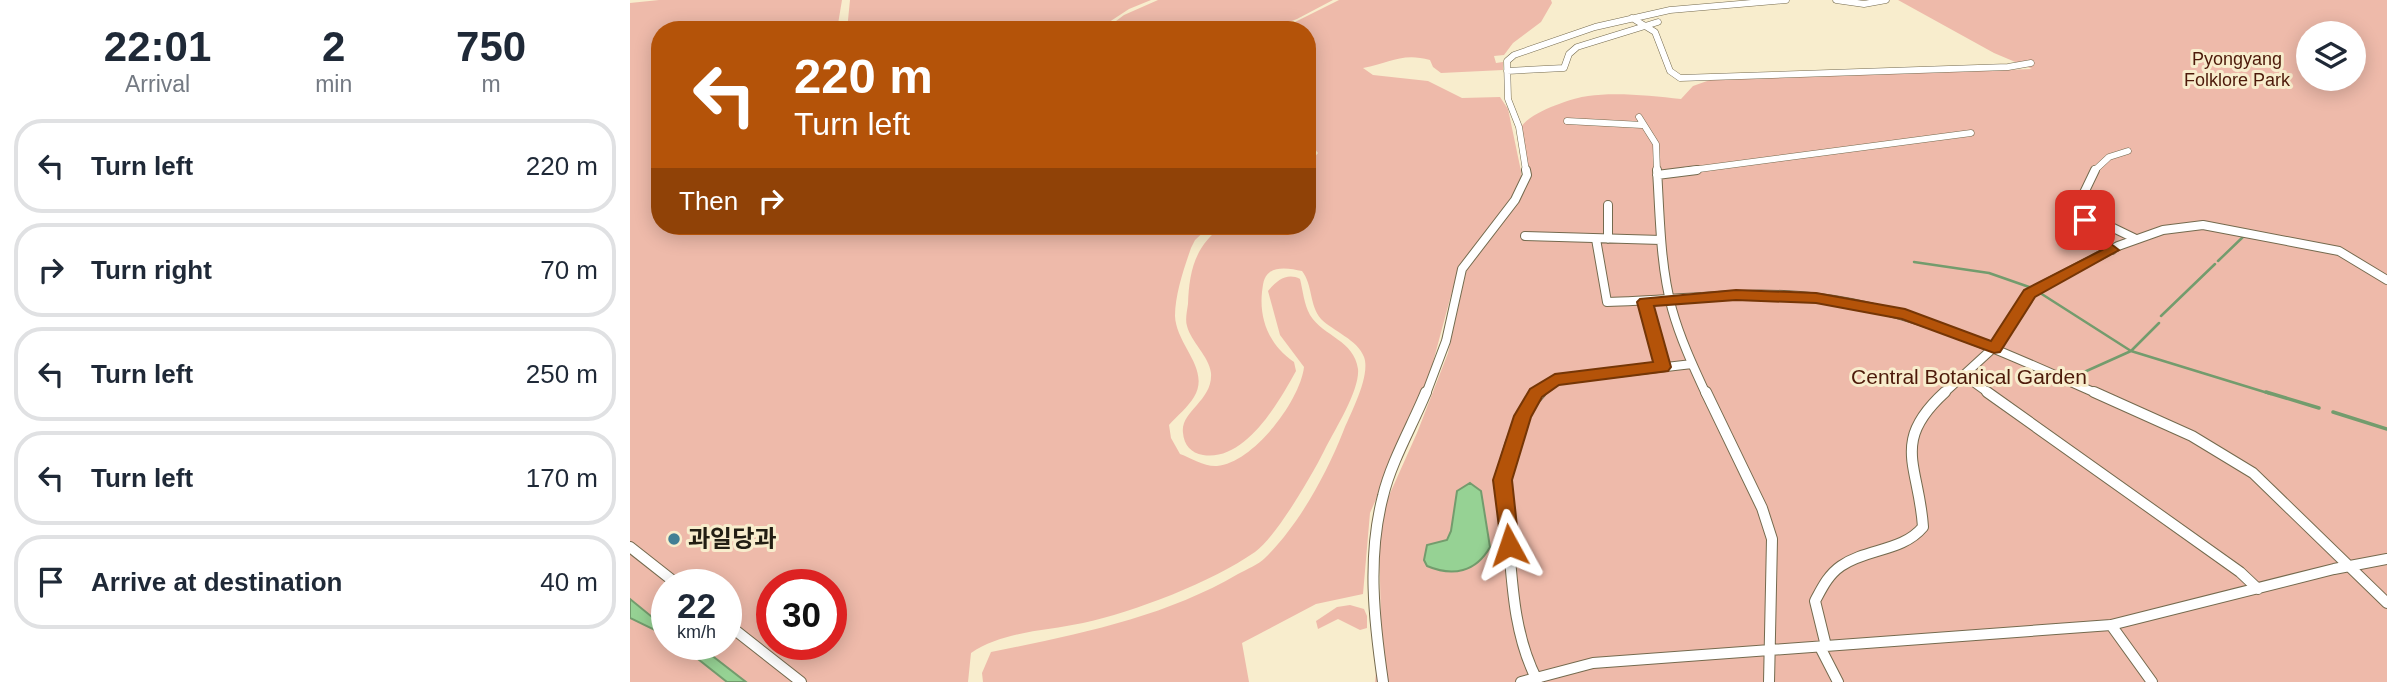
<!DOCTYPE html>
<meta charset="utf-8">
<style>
:root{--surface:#fff;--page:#f2f2f3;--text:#1f2937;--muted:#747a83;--line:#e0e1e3}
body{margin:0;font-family:Arial,"Noto Sans KR",sans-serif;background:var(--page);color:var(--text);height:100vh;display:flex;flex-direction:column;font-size:26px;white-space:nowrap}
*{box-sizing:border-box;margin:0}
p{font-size:23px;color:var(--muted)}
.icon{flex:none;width:38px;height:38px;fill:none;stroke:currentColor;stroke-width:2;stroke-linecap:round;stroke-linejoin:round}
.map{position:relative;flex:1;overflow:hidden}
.details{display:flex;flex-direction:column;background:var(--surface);width:630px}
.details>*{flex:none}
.banner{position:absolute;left:21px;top:21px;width:665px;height:214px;border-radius:28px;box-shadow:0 4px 18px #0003;background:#b45309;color:#fff;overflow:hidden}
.controls{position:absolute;left:1666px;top:21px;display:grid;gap:14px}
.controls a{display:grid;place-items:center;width:70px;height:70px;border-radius:50%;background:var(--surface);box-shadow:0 4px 18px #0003;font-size:35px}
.speed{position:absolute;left:21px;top:569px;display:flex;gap:14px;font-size:35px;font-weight:700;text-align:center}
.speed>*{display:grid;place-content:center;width:91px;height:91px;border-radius:50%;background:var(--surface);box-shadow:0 4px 18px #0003;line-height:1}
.speed small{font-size:18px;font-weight:400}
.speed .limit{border:10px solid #d22;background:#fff;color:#111}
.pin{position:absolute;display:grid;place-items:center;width:60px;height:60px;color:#fff;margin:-30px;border-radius:14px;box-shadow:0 4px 10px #0006}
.me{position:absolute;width:77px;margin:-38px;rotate:355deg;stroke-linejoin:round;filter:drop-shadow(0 0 5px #0008)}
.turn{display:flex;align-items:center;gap:24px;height:147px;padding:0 28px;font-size:32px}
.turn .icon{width:91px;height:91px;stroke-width:2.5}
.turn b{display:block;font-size:49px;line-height:60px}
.then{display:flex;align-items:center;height:66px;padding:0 28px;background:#0003;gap:14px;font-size:26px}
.eta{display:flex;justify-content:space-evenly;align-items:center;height:119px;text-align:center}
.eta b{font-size:42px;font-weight:600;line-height:49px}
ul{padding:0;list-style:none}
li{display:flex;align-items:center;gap:21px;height:94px;margin:0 14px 10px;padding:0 14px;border:4px solid var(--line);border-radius:28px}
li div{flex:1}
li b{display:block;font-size:26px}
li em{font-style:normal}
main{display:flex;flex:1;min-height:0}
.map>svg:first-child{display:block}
</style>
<main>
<section class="details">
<div class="eta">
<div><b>22:01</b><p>Arrival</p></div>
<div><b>2</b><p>min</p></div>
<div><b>750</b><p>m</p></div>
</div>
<ul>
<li><svg class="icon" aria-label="left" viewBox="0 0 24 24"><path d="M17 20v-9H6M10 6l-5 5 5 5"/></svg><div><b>Turn left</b></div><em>220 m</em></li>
<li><svg class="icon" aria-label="right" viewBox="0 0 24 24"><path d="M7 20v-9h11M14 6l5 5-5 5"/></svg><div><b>Turn right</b></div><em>70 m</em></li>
<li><svg class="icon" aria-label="left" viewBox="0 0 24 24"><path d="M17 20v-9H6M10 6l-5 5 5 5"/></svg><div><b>Turn left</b></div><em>250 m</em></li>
<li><svg class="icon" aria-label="left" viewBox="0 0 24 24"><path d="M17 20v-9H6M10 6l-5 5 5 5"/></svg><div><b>Turn left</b></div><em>170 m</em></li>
<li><svg class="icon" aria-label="arrive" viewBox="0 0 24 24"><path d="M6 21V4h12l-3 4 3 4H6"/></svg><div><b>Arrive at destination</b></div><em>40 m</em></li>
</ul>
</section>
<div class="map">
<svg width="1757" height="682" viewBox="0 0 1757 682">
<rect width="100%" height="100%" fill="#f8edcd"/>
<path fill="#eebaaa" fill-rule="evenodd" d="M29 0H212L207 30H30V226H580L565 240 561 248C554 268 545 295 545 316 546 345 581 369 564 397 558 407 547 416 539 425L541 438 550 454C561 458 575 467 587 466 623 463 670 401 674 367L650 335 638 291C646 281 657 272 670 279 673 291 674 304 680 315 694 337 724 340 728 369 730 389 706 428 696 447 684 472 647 536 625 552 582 582 504 612 453 623 416 631 373 631 341 653L338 682H0V3ZM37 584H96V644H37ZM142 584H201V644H142Z
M220 0H521L499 9 467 30H217Z
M528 0H703L667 19 637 30H474L494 15Z
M709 0H921L922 3 911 22 883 43 874 55 864 56 866 63 873 62V70L811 73 803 67 800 60C772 52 760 63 733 68L743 75 798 81 832 98 870 97 878 109 891 171V183L877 206 828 269 798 381 740 513 733 594 686 604 612 643 619 682H353L352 673 361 652C445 635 533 618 608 574 617 569 628 565 635 558 668 526 696 475 713 432 720 414 741 376 734 357 728 340 703 331 691 319 679 305 683 285 672 271 662 269 649 266 640 272 633 277 633 285 632 292 629 320 640 346 664 362L666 371C649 402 615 462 573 455 561 453 554 445 553 433 550 411 583 401 581 373 579 356 561 342 557 326 555 320 557 311 558 304 559 272 565 245 593 226H677V166L688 153 677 140V30H649Z
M1268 0H1757V682H745L751 624 749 537 753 509 787 433 818 353 837 268 861 235 899 168 890 129C897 113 942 98 958 96 987 92 1022 96 1051 99L1063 86 1080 80 1402 69 1364 53ZM1678 33H1724V79H1678Z
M720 605 734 609 737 616V628L730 630 708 619 688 629 686 621 707 607Z"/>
<path fill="#96d294" stroke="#739c6d" stroke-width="2" d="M840 483 851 491 860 547C846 572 823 577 797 566L794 560 797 545 817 540 821 531 827 491Z
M0 599 22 617 37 624V636L0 618Z
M49 644H67L116 682H97Z"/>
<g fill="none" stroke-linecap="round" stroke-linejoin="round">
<path stroke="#739c6d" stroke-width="2.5" d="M1588 261 1615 235
M1284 262 1359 273 1402 288
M1407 291 1501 351 1641 394
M1531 316 1585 264
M1452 373 1501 351 1529 323"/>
<path stroke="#739c6d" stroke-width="3.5" d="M1636 392 1689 408
M1703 412 1757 429"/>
<g stroke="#746a4e" stroke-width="7">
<path id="street-far2" d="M1206 0 1234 4 1256 0
M1002 18 1025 32 1040 71 1050 78 1378 67 1401 63
M877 71 934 68 939 54 947 47 1028 22
M1009 117 1026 144 1027 171
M937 121 1012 125
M896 171 889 127 878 99 877 61 884 55 965 27 1040 10 1156 0
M1054 171 1341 133
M1464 171 1479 157 1498 151"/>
</g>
<g stroke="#746a4e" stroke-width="10">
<path id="street-far1" d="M1027 170C1030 216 1030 264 1042 309 1050 338 1063 366 1076 394
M1465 170 1453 195 1461 207 1453 225 1457 232 1482 250
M1027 175 1067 170
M978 205V239
M1455 220 1473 223 1506 239
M895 236 1031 240
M966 239 977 302C1041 301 1105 291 1170 296 1275 304 1372 352 1468 394
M1015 302 1033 367
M1335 376 1360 394
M796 394 816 341 832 269 885 200 897 175 896 170
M909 394 925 380 1062 364
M1313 394 1361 350 1391 304 1406 289 1488 246 1533 230 1573 225 1709 251 1757 280"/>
</g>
<g stroke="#746a4e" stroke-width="12">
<path id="street" d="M1076 392 1132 508 1142 539 1139 682
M1357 392 1610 572 1628 589
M1464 392 1562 436 1623 473 1757 603
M0 547 47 584
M96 623 171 682
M1481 625 1522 682
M1196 646 1185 601C1192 588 1198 575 1211 566 1237 548 1272 552 1293 527 1289 465 1260 442 1315 392
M1190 647 1208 682
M907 680C882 632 882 575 877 522 876 508 872 494 873 479 875 449 890 414 911 392
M753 682C744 620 737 557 753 496 761 462 783 424 796 392
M891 682 963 663 1481 625 1704 569 1757 559"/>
</g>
<use href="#street-far2" stroke="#fff" stroke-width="6"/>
<use href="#street-far1" stroke="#fff" stroke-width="8"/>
<use href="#street" stroke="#fff" stroke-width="10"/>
</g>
<path fill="#b45309" stroke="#753606" stroke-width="2" d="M1455 215 1461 220 1463 230 1489 250 1405 297 1370 352 1364 353 1272 319 1186 303 1106 300 1024 306 1041 367 1038 371 929 385 912 397 901 417 882 480 889 545 886 551 879 553 872 551 863 480 884 416 900 389 925 374 1023 362 1007 302 1010 299 1106 290 1186 293 1275 309 1361 341 1394 290 1472 250 1452 235 1446 225 1450 217Z"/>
<circle fill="#427f95" stroke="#f8edcd" stroke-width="2.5" cx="44" cy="539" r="7"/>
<g text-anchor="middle" stroke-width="6" stroke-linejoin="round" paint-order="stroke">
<g font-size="18" fill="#4d1a0a" stroke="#f8edcd">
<text x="1607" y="65">Pyongyang<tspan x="1607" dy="21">Folklore Park</tspan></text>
</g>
<g font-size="21" fill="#4d1a0a" stroke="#f8edcd">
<text x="1339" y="384">Central Botanical Garden</text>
</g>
<g font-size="24" font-weight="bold" fill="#221e13" stroke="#f8edcd" text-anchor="start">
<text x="58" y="547">과일당과</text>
</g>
</g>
</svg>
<div class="controls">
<a><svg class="icon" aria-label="layers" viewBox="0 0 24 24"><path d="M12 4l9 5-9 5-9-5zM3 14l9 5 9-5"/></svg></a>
</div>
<div class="speed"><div>22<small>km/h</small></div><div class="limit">30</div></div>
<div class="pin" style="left:1455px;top:220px;background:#d93025"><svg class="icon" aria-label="arrive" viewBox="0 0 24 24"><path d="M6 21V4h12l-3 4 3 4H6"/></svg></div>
<svg class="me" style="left:879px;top:545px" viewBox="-20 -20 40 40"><path d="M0-17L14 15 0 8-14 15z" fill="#b45309" stroke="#fff" stroke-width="4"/></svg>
<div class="banner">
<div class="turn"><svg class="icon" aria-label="left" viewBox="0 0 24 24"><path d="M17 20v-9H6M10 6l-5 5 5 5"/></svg><div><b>220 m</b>Turn left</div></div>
<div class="then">Then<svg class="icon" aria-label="right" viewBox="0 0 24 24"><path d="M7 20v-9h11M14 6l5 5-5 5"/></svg></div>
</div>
</div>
</main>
